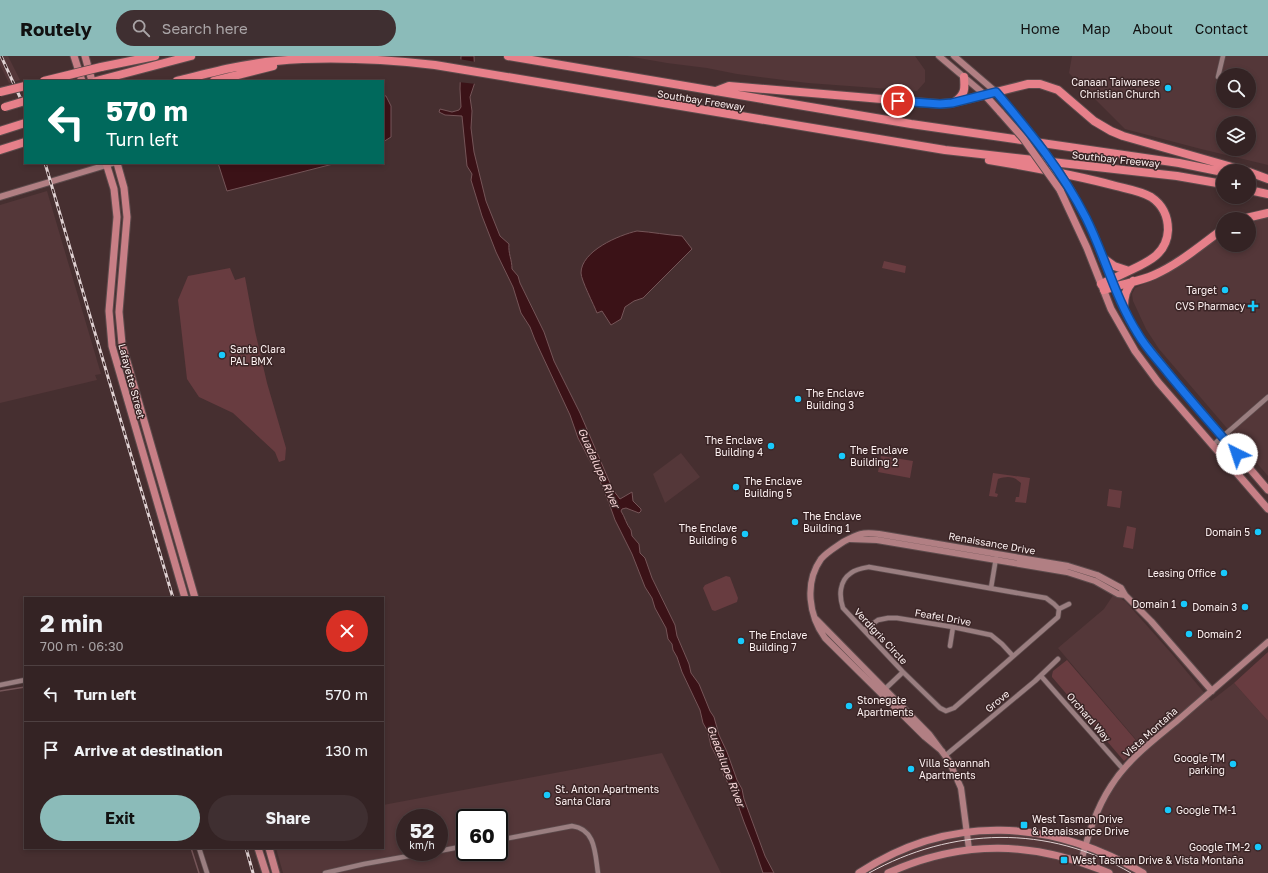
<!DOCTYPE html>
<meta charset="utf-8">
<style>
:root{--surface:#342324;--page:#3f2f31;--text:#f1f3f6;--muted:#a9a4a6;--line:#4e4041;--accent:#8bbbb9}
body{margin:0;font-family:"Golos Text",sans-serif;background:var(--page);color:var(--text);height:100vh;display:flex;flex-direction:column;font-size:15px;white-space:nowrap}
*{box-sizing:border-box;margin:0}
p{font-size:13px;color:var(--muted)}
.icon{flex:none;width:22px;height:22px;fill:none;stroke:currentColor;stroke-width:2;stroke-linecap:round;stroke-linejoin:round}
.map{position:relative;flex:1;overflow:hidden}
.side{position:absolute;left:24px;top:541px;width:360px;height:252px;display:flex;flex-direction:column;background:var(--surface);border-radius:0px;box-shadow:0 2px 6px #0003,0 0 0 1px var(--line)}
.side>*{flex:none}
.guide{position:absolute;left:24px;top:24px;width:360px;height:84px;border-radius:0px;box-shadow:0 2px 6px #0003,0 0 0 1px var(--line);background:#00695c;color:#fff;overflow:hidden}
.fabs{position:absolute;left:1216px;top:12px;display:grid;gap:8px}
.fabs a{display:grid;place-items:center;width:40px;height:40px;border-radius:50%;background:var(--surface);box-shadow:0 2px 6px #0003,0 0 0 1px var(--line);font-size:20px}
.speed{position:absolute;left:396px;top:753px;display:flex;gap:8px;font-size:20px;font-weight:700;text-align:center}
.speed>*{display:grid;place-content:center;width:52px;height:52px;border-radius:50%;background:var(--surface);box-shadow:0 2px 6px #0003,0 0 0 1px var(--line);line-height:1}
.speed small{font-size:10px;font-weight:400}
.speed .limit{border:2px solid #111;border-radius:6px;background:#fff;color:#111}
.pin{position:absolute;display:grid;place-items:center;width:34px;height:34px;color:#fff;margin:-17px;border:2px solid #fff;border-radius:50%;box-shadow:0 1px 4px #0007}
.me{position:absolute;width:44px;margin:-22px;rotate:319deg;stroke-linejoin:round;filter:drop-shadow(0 0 3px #0008)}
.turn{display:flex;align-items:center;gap:14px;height:84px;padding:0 16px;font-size:18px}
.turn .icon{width:52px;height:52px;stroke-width:2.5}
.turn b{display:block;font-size:28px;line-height:34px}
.round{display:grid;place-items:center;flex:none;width:42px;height:42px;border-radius:21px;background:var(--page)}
.head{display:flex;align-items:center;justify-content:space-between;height:68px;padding:0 16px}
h1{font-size:24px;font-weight:700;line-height:30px}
.action{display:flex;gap:8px;margin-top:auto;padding:8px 16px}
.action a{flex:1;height:46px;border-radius:24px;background:var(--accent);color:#111;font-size:16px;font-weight:700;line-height:46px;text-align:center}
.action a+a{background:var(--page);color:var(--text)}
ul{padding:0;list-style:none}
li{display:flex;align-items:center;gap:12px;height:56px;padding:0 16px;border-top:1px solid var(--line)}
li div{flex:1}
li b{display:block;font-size:15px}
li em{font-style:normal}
header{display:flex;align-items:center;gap:24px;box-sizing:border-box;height:56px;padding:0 20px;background:var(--accent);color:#111}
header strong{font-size:19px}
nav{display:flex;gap:22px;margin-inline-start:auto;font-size:14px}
.search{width:280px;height:36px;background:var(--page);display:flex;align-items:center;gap:10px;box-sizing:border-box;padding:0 14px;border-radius:22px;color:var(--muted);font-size:15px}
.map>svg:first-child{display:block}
</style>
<header>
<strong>Routely</strong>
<div class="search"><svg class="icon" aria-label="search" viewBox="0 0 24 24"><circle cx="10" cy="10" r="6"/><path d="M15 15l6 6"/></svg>Search here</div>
<nav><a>Home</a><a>Map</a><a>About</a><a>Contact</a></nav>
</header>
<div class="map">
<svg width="1268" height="817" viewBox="0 0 1268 817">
<rect width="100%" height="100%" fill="#462f30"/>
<path fill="#543739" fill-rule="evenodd" d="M0 0H8L20 24 9 27 0 9Z
M627 0H915L925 14V26L917 35 808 27 737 18 707 12 667 7Z
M1072 0H1268V109L1201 93 1125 73 1069 17ZM1223 19H1249V45H1223ZM1223 67H1249V93H1223Z
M47 135 101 318 95 319 97 324 0 347V149Z
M1264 162H1268V420L1159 293 1146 273 1133 245 1132 238 1135 232 1168 217 1223 179V189H1249V166Z
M681 397 700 421 665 447 653 418Z
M1114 538 1126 546 1172 598 1211 645 1234 627 1268 665V817H861L875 808 934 783 1008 775 1086 789 1109 733 1144 693 1058 592 1104 553Z
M662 697 721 817H283L276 792H383V749ZM405 762H439V796H405ZM465 762H499V796H465Z"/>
<path fill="#683c40" d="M884 205 906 210 905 217 882 212Z
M230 212 235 224 245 221 255 275 267 327 286 392 285 404 279 406 275 396 233 357 199 341 187 323 178 244 188 220Z
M881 400 913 405 910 422 878 416Z
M993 417 1030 422 1026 447 1015 446 1016 441H1019L1021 427C1014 420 1007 420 998 423L995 437 998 438 997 441 989 440Z
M1109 433 1122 435 1120 452 1107 450Z
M1127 470 1136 472 1133 493 1123 491Z
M726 520 730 521 738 542 737 546 715 555 712 554 703 532 705 529Z
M1268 596V665L1234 627Z
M1067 604 1140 689 1124 705 1052 621V619L1053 615Z"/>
<path fill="#3b1217" stroke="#755558" d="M461 0H474L475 26 470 41 472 55 471 72 474 96 486 145 500 180 509 188C508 198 512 203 512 213L518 220 520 227 544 276 554 305 580 357 613 434 620 443 632 436 633 445 641 453V455L639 457 626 452 622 453 621 455C625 461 626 468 631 474L632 480 639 488 640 497 645 502 652 522 675 569 677 580 689 608 691 617 699 628 710 655 714 661 719 679 727 696 737 724 742 733 744 743 765 800 774 817H763L754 791 744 766 734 738 724 720 721 709 711 690 708 676 703 667 700 654 682 616 677 601 673 594 672 588 668 583 666 572 655 552 652 542 645 531 632 498 615 464 609 447 597 418 578 382 570 359 535 284 530 271 521 257 513 231 496 196 482 160 471 124 472 118 467 110 462 60 445 59 439 56 440 53 452 56 459 54 461 51 460 33Z
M383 39 386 40 391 50V81L383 86Z
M218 107H337L227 135Z
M637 175C652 176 667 179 682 180L692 193 643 242 634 245 625 251 621 263 611 269 602 255 597 257C594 249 581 224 581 217 581 195 619 179 637 175Z"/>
<path fill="#462f30" d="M459 3 476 6V28L458 26Z"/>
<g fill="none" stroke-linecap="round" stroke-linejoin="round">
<path stroke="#755558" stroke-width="1.5" d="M0 635 25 631
M191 792 199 817"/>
<g stroke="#5d4b4c" stroke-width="6">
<path id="street" d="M1218 21 1223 0
M1213 389 1268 341
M869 511 1046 542 1054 548 1059 553 1058 561 954 652 946 655 940 652 903 616 843 552C839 540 839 525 851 517 856 513 863 512 869 511Z
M991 532 996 502
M1059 553 1069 548
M864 574 878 564 888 562H897L953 571 991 579 1002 588 1013 600
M950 590 953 571
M1041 620 1123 713
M0 629 25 624
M884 634 903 616
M946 699 1035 625 1058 603
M499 784 572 770C596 773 595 798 598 817
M199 792 207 817
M439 795 465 790
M325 817 364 808 431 796"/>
</g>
<g stroke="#5d4b4c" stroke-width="8">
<path id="secondary" d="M939 0 984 38
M954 0 996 36
M0 141 113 107
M850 483 877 484 1067 516 1095 525 1118 538 1125 539
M816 563 929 678 949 705 961 732 969 793
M942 695 925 681 825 582C809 560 804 527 821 503 827 496 836 491 843 486 858 478 861 476 879 478L1068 510 1097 519 1121 532 1125 539 1151 565 1212 635
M1081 806C1088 779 1096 753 1111 730 1128 703 1154 684 1178 664 1208 638 1238 612 1268 586"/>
</g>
<g stroke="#5d4b4c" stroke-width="9">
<path id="primary" d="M74 0 82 25
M85 0 92 25
M996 36 1013 57
M984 38 1001 57
M106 107 114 133 117 161 109 255 112 290 185 542
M117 107 124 132 127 161 119 256 122 288 195 542
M1060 134 1087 192 1111 253 1135 295 1158 326 1268 453
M1072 136 1092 174 1116 235 1130 265 1139 280 1175 325 1268 434
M258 792 266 817
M269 792 276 817
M859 817C950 757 1051 763 1143 817
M888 817C963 783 1034 785 1109 817"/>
</g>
<g stroke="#5d4b4c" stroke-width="10">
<path id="highway" d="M508 0 911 68 1179 107 1223 116
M101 11 155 0
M96 25 191 0
M177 25C209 17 242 8 276 5 329 0 382 3 435 9L945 94 1177 120 1223 128
M214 25 273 10
M716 35 729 30 940 48 952 47 1028 28H1040L1058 34 1094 65 1111 75 1123 80 1246 115
M956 45C965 38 965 33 964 21
M0 75 25 67
M0 94 25 86
M989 104C1031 111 1075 119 1116 130 1128 133 1141 135 1151 141 1163 149 1168 160 1168 174 1167 197 1150 205 1131 214 1121 219 1112 223 1101 228
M1249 116 1268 123
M1249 134 1268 138
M1242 163 1268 157
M1103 202 1114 210 1129 215
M1104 234C1120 228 1138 226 1154 219 1179 208 1201 189 1223 173
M1124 251C1124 240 1126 233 1133 225"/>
</g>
<use href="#street" stroke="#9a7e80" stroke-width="4.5"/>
<use href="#secondary" stroke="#b17f83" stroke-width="6"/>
<use href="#primary" stroke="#c87f86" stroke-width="7"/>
<use href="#highway" stroke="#e7808a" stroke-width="8"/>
<path stroke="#dfd1d2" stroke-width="1" d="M869 817C952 771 1048 768 1131 817"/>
<g stroke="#dfd1d2" stroke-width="3">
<path id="rail" d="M1 0 25 52
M45 107 173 542
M246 792 253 817"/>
</g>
<use href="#rail" stroke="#3b2526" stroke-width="1.5" stroke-dasharray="4.5" stroke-linecap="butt"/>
<g stroke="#5d4b4c" stroke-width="9" stroke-linecap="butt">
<path id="primary-bridge" d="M1001 57 1023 82 1060 134
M1013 57C1035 82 1055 108 1072 136"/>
</g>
<g stroke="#5d4b4c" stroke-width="10" stroke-linecap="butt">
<path id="highway-bridge" d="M44 25 101 11
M0 36 25 30
M5 51 25 45"/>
</g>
<use href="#primary-bridge" stroke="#c87f86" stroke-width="7"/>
<use href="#highway-bridge" stroke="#e7808a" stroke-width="8"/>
</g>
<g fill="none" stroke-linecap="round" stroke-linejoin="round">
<g stroke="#114b97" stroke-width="10">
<path id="route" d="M898 45 940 48 952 47 996 36C1030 76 1062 115 1086 162 1105 200 1115 242 1138 278 1146 292 1158 304 1168 317 1190 344 1214 371 1237 398"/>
</g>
<use href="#route" stroke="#1a73e8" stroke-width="7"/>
</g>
<g fill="#18cafc" stroke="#3b2526" stroke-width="1.5">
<circle cx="1168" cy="32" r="4"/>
<circle cx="1225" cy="234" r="4"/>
<path d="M1251 244h4v4h4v4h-4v4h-4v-4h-4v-4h4z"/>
<circle cx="222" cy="299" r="4"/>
<circle cx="798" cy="343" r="4"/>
<circle cx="771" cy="390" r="4"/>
<circle cx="842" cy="400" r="4"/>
<circle cx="736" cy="431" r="4"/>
<circle cx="795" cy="466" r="4"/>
<circle cx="1258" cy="476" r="4"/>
<circle cx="745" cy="478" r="4"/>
<circle cx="1224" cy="517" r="4"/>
<circle cx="1184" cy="548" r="4"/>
<circle cx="1245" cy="551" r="4"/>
<circle cx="1189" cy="578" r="4"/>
<circle cx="741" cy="585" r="4"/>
<circle cx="849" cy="650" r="4"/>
<circle cx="1233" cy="708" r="4"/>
<circle cx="911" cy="713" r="4"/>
<circle cx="547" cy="739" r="4"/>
<circle cx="1168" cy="754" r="4"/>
<rect x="1020" y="765" width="8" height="8" rx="2"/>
<circle cx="1258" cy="791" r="4"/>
<rect x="1060" y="800" width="8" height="8" rx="2"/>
</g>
<g text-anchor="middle" stroke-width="3" stroke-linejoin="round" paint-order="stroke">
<g font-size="10" fill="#fdf1f1" stroke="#3b2526" text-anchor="start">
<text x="1160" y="30" text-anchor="end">Canaan Taiwanese<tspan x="1160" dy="12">Christian Church</tspan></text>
<text x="1217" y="238" text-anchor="end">Target</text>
<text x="1245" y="254" text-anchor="end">CVS Pharmacy</text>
<text x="230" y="297">Santa Clara<tspan x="230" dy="12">PAL BMX</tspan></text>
<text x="806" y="341">The Enclave<tspan x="806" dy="12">Building 3</tspan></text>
<text x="763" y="388" text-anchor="end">The Enclave<tspan x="763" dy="12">Building 4</tspan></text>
<text x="850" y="398">The Enclave<tspan x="850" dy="12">Building 2</tspan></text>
<text x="744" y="429">The Enclave<tspan x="744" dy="12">Building 5</tspan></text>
<text x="803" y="464">The Enclave<tspan x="803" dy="12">Building 1</tspan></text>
<text x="737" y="476" text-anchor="end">The Enclave<tspan x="737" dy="12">Building 6</tspan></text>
<text x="1250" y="480" text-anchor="end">Domain 5</text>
<text x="1216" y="521" text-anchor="end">Leasing Office</text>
<text x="1176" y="552" text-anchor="end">Domain 1</text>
<text x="1237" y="555" text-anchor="end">Domain 3</text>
<text x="1197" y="582">Domain 2</text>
<text x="749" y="583">The Enclave<tspan x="749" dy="12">Building 7</tspan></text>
<text x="857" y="648">Stonegate<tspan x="857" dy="12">Apartments</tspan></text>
<text x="1225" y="706" text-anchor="end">Google TM<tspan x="1225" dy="12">parking</tspan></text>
<text x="919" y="711">Villa Savannah<tspan x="919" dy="12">Apartments</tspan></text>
<text x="555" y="737">St. Anton Apartments<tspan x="555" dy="12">Santa Clara</tspan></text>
<text x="1176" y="758">Google TM-1</text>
<text x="1032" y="767">West Tasman Drive<tspan x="1032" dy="12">&amp; Renaissance Drive</tspan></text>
<text x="1250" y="795" text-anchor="end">Google TM-2</text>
<text x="1072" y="808">West Tasman Drive &amp; Vista Montaña</text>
</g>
<g font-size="10" fill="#fdf1f1" stroke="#3b2526">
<text transform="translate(701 44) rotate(9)" y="4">Southbay Freeway</text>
<text transform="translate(1116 103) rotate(6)" y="4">Southbay Freeway</text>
<text transform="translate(132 325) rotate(75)" y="4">Lafayette Street</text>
<text transform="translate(992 487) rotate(10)" y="4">Renaissance Drive</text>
<text transform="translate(943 561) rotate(10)" y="4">Feafel Drive</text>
<text transform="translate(881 580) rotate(47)" y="4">Verdigris Circle</text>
<text transform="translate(997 645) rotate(-40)" y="4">Grove</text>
<text transform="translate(1089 661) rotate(49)" y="4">Orchard Way</text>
<text transform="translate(1150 676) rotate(-42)" y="4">Vista Montaña</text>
</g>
<g font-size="11" font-style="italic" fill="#f8d6d8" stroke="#3b2526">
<text transform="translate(599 412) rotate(66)" y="4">Guadalupe River</text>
<text transform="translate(726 710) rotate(69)" y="4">Guadalupe River</text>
</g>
</g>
</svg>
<div class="fabs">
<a><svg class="icon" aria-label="search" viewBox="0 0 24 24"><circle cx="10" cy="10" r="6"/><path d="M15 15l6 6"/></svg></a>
<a><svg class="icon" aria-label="layers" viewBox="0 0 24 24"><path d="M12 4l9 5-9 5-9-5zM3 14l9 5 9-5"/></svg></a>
<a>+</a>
<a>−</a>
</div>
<div class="speed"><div>52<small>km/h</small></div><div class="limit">60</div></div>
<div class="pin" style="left:898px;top:45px;background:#d93025"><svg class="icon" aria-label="arrive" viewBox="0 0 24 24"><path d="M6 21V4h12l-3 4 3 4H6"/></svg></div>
<svg class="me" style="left:1237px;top:398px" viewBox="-20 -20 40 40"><circle r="19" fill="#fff"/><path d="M0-13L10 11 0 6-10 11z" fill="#1a73e8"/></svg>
<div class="guide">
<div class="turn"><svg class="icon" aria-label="left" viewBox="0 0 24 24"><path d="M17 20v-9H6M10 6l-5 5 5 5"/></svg><div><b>570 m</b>Turn left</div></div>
</div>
<section class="side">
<div class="head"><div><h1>2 min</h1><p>700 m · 06:30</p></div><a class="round" style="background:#d93025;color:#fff"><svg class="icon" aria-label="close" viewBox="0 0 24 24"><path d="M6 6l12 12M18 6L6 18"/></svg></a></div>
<ul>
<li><svg class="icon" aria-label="left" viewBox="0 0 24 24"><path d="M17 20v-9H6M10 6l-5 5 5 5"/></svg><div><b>Turn left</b></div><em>570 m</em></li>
<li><svg class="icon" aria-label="arrive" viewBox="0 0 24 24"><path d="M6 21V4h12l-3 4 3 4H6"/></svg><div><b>Arrive at destination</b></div><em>130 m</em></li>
</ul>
<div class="action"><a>Exit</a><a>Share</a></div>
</section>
</div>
